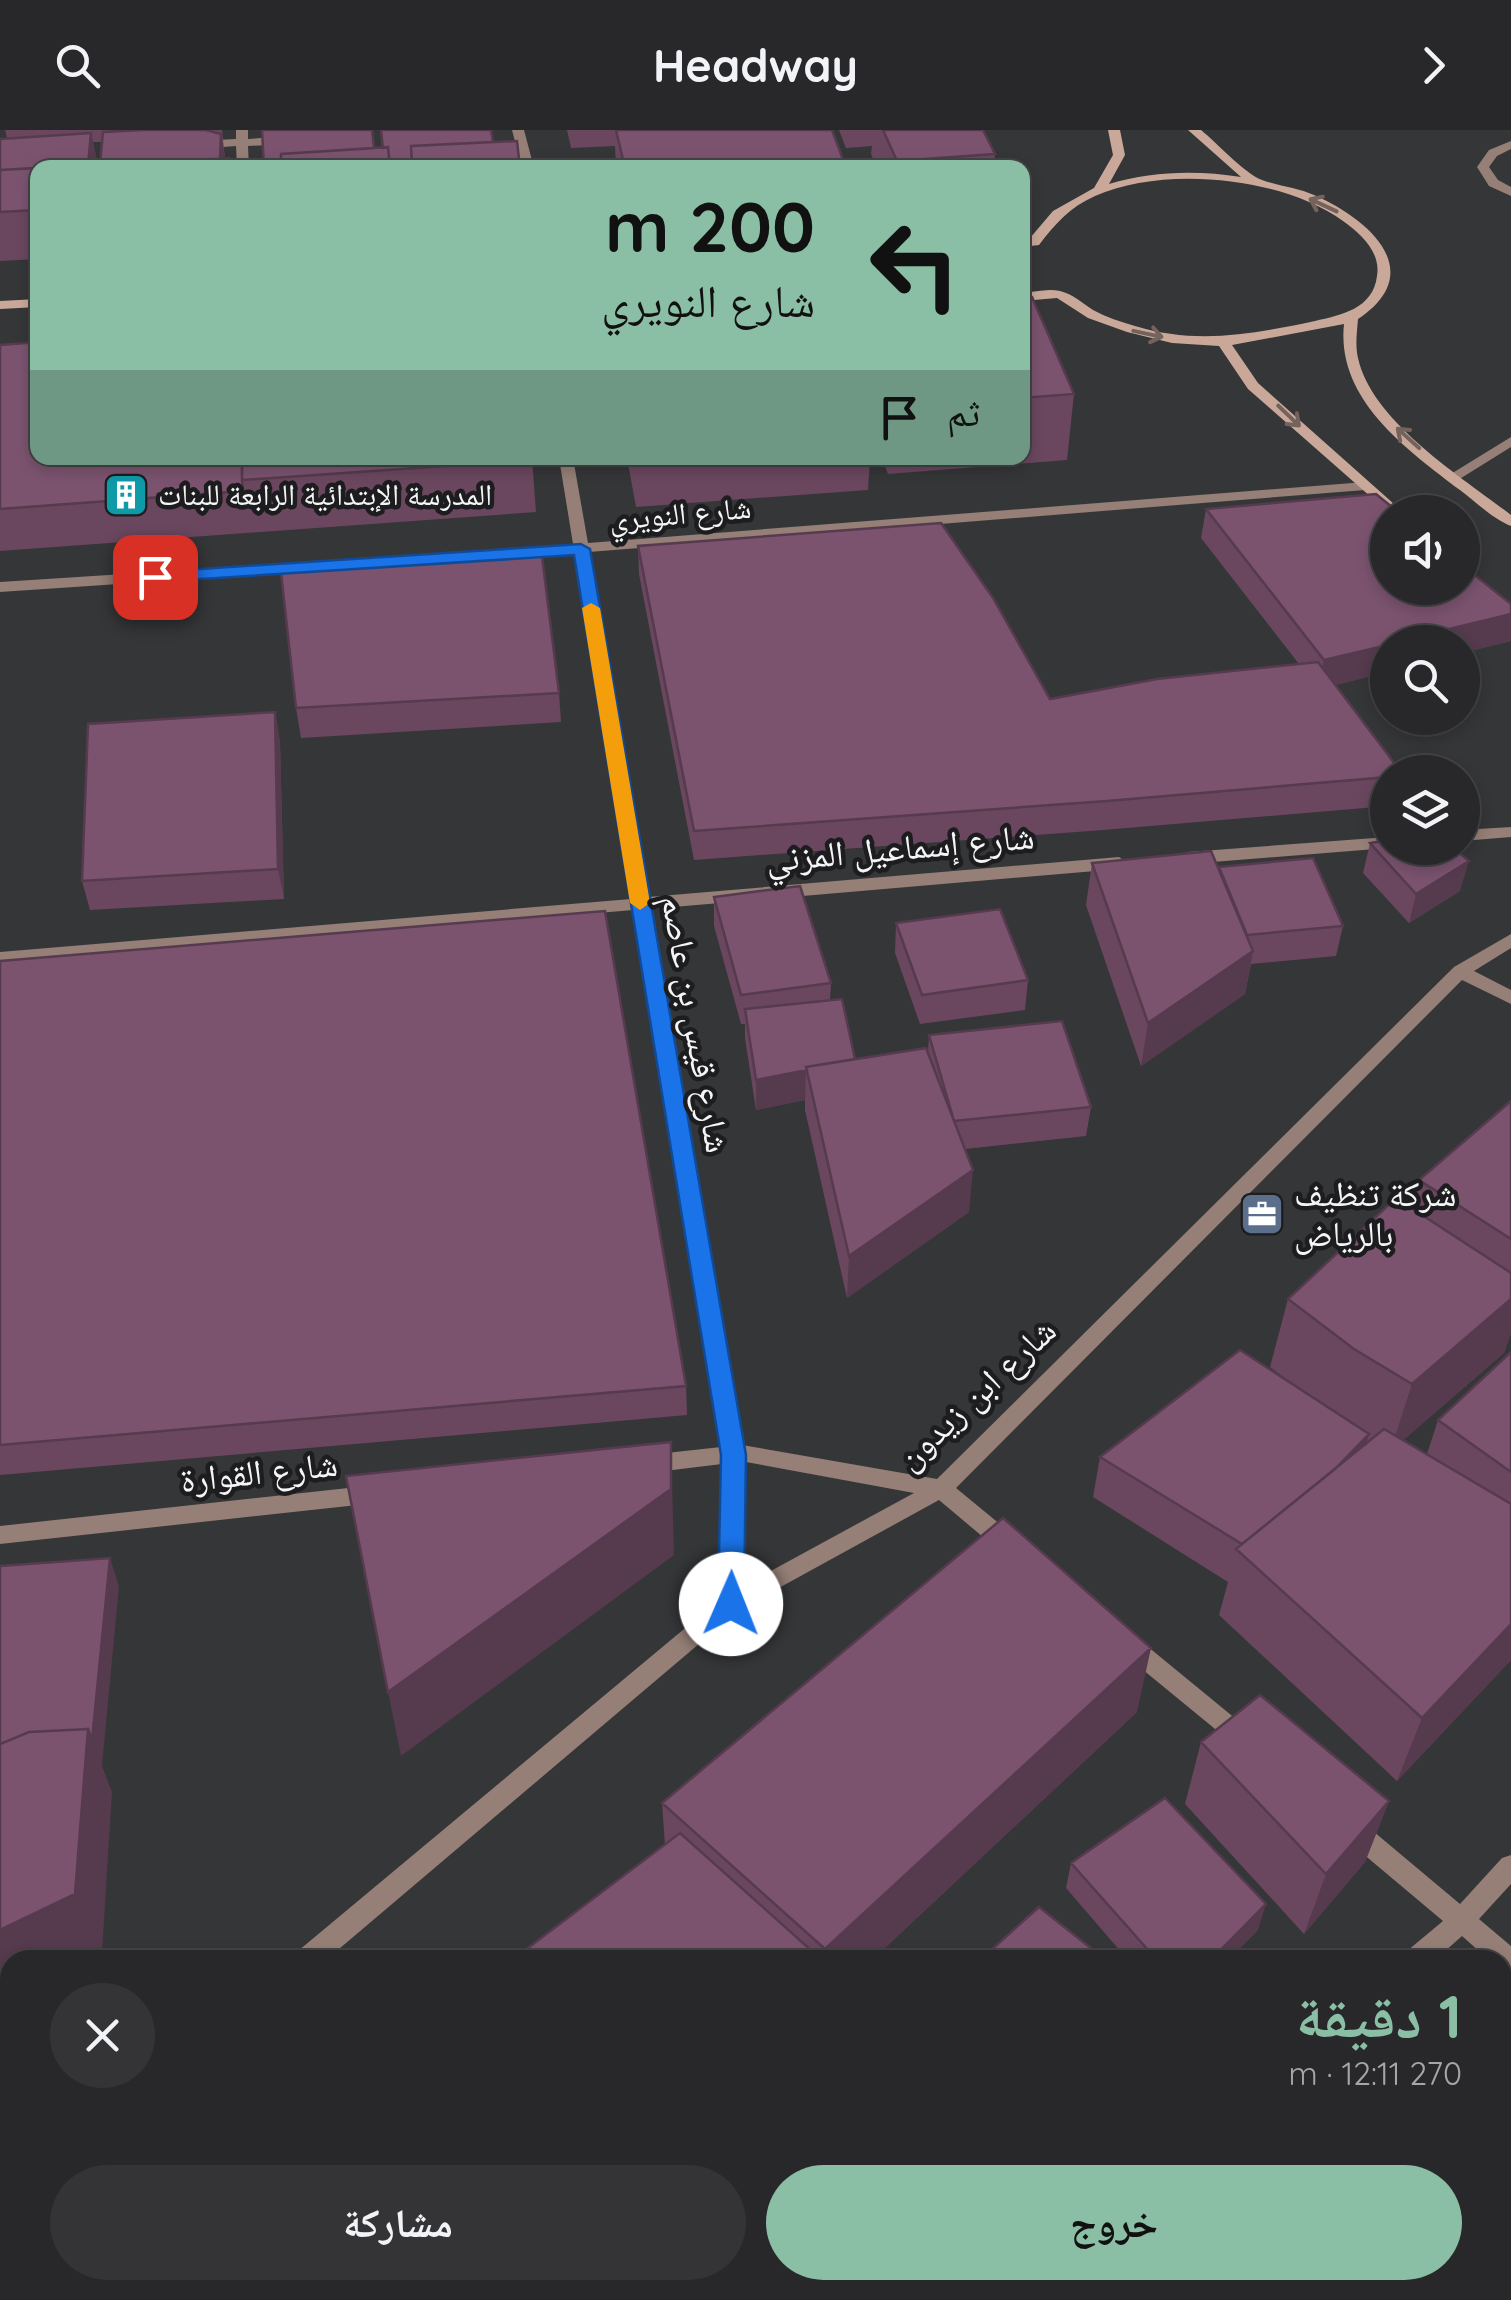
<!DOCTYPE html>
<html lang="ar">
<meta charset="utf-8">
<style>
:root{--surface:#28282a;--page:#343436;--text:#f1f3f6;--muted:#a5a6a8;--line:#444447;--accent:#8abfa5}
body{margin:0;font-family:Quicksand,"Noto Naskh Arabic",sans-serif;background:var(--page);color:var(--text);direction:rtl;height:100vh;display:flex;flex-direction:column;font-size:38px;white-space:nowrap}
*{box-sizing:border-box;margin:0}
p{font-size:32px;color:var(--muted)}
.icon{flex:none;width:55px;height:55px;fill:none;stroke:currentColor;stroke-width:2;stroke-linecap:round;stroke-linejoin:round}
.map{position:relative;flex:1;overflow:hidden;direction:ltr}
.details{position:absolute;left:0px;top:1820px;width:1512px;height:350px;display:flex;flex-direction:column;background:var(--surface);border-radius:30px 30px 0 0;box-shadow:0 5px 15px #0003,0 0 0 2px var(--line);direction:rtl}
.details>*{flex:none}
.banner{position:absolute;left:30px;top:30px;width:1000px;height:305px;border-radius:20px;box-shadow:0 5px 15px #0003,0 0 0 2px var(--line);direction:rtl;background:#8abfa5;color:#111;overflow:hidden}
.tools{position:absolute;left:1370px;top:365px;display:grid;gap:20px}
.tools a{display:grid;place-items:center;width:110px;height:110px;border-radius:50%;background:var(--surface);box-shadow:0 5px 15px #0003,0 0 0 2px var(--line);font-size:50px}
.pin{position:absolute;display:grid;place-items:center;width:85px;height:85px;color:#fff;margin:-42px;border-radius:20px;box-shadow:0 5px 15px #0006}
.me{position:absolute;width:110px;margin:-55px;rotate:1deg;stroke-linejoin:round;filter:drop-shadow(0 0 8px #0008)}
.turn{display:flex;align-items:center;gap:35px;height:210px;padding:0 50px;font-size:45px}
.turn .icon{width:130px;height:130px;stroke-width:2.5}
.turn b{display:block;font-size:70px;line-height:85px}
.then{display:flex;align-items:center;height:95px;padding:0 50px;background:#0003;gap:20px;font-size:38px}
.round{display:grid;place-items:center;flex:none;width:105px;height:105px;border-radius:52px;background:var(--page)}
.head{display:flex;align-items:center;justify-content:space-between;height:170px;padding:0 50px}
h1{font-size:60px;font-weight:700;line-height:75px;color:var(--accent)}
.cta{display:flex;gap:20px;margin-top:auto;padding:20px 50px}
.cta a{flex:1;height:115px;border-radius:60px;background:var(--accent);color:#111;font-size:40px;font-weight:700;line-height:115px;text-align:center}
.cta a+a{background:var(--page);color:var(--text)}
header{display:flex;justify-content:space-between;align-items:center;height:130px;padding:0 50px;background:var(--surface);font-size:45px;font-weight:700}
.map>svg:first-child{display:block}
</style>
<header><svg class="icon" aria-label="forward" viewBox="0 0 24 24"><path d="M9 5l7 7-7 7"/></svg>Headway<svg class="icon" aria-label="search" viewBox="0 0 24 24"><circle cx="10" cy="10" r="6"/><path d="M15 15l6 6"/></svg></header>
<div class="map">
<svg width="1511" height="2170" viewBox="0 0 1511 2170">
<rect width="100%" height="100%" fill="#353638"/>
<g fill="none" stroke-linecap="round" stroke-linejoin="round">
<path fill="#957f76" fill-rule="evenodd" d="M236 0H248V9L288 6 294 10 288 14 248 16 249 38H237L236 16 197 19 191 15 197 11 236 9Z
M512 0H524L534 38H522Z
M1511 11V19L1497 26 1489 37 1498 50 1511 57V66L1489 56 1477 37 1489 20Z
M1511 307V317L1458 350 1446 347Z
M559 328H573L588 413 1365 352 1372 356 1365 360 589 422 648 767 1119 727 1128 733 1119 739 650 779 742 1315 937 1349 1454 837 1511 804V818L1474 841 1511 860V874L1462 850 956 1358 1018 1409 1021 1416 1018 1423 1010 1425 1002 1423 939 1370 739 1480 326 1830H294L298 1821 720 1469 722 1334 648 1343 640 1340 637 1334 640 1328 648 1325 721 1317 633 780 0 834V822L631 769 574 423 516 428 508 423 516 418 573 414ZM744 1332H746L914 1363 743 1456Z
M452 423 457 425V431L0 462V452Z
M1511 697V707L1462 711V700Z
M1388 707V718L1188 734 1179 728 1188 722Z
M376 1355 384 1358 387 1364 384 1370 376 1373 0 1414V1396Z
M1128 1504 1136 1507 1253 1603 1257 1610 1253 1617 1245 1621 1237 1617 1120 1521 1116 1514 1120 1507Z
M1352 1688 1361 1691 1460 1774 1502 1728 1511 1725V1754L1479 1789 1511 1816V1844L1502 1841V1830H1489L1462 1806 1435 1830H1403L1407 1821 1443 1791 1343 1707 1340 1699 1343 1691Z
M10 2037V2068L0 2073V2042Z
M474 2160H506L510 2170H478Z
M1021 2160H1056L1052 2170H1017Z"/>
<path fill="#caa899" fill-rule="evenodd" d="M1108 0H1120L1125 25 1109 54C1152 41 1197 40 1241 47L1188 0H1201C1217 13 1244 43 1262 50 1279 56 1298 58 1314 65 1367 88 1430 141 1358 189 1357 202 1355 215 1358 228 1372 292 1462 347 1511 385V396C1493 389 1476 372 1460 360 1406 319 1336 269 1344 194L1232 215 1258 253 1403 382H1388L1248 259 1219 216 1172 213 1127 202 1088 188 1057 168 1022 171V163C1035 162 1048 158 1060 161 1073 164 1082 173 1093 180 1106 187 1121 192 1135 196 1197 215 1253 204 1315 191 1341 185 1373 179 1377 146 1381 122 1361 104 1343 91 1282 47 1164 35 1095 66 1070 77 1055 94 1039 115L1022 117V109L1030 108 1053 81 1094 58 1113 25Z
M38 169V177L0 179V171Z"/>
</g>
<path fill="#6a475f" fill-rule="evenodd" d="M5 0H119V1L222 0 225 28H229L230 38H38V129L0 131V9L7 8ZM93 12H102L100 35H96Z
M567 0H832L844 32 843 38H616L615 16 571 18Z
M839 0H983L995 24 994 38H877L871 24 872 16 846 18Z
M1022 168 1074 264 1067 330 888 344 882 328H1022Z
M0 215 532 328 536 382 0 421Z
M627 328H870L868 360 636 377Z
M1206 379 1511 474V511L1462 523V512L1335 555 1388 642V676L1103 700 694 730 639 444 638 416 1050 569 1299 534 1201 408Z
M559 563 561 592 301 608 296 578Z
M275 582 280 612 284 769 90 780 82 751Z
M1370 713 1460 761 1409 793 1363 743Z
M1092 733 1219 739 1343 796 1336 826 1251 834 1245 864 1141 936 1086 775Z
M714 767 831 853 830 870 855 929 928 923 929 905 1091 977 1086 1006 965 1019 969 1082 847 1168 805 980V970L756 980 745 908V894H741L714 796Z
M896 793 1028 850 1025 880 920 894 895 823Z
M0 831 686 1256 687 1285 0 1345Z
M1511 971V1203L1504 1223 1403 1310 1427 1324 1438 1290 1511 1222V1530L1397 1651 1219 1485 1228 1452 1093 1367 1100 1327 1290 1252 1270 1237 1288 1169 1411 1078 1419 1050Z
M1137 1582 872 1830H512L665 1715 662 1673Z
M1201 1612 1389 1671 1365 1732 1304 1804 1185 1674Z
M1071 1733 1258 1800 1228 1830H1128L1066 1758Z"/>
<path fill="#563a4e" d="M220 0 226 31 220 38 221 6Z
M91 3 97 29 96 38H88Z
M1511 484V511L1462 523V512H1396Z
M1388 515V542L1318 560 1324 530Z
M275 582 280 612 284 769 278 739Z
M1469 731 1460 761 1409 793 1416 764Z
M1253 821 1245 864 1141 936 1148 893Z
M806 940 805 970 756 980V950Z
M973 1040 969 1082 847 1168 849 1126Z
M1511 1169V1203L1504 1223 1390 1322 1412 1254Z
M1369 1304 1357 1345 1253 1421Z
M671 1312 674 1425 401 1626 388 1562Z
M110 1428 119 1456 102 1636 112 1662 102 1823 87 1830H10V1867L0 1872V1800Z
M1511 1494V1530L1397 1651 1422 1588Z
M1151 1518 1137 1582 872 1830H824L825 1819Z
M1389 1671 1365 1732 1304 1804 1326 1744Z
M1266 1774 1258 1800 1228 1830H1211Z
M263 2160H344L332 2170H250Z"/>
<path fill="#7b536f" stroke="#563a4e" stroke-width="2.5" d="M141 0H206L221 4 220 29 100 35 103 2Z
M262 0H372L374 18 281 24V38H264Z
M381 0H491L493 12 411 16 412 36 390 37 388 17 383 18Z
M616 0H832L844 32 766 38H625Z
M883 0H983L995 24 897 31Z
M91 3 88 35 0 40V9Z
M517 11 520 38H412L411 16Z
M388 17 390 38H281V24Z
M229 28 228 38H47Z
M38 38V80L0 82V40Z
M1032 167 1074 264 1022 268V168Z
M38 212V328H242V350L243 361 0 379V215Z
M242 328H532V330L242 350Z
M1376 364 1398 382H1388V458H1462V435L1511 474V484L1396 512H1388V515L1324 530 1206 379Z
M941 393 993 468 1050 569 1157 549 1318 532 1401 642H1388V647L1107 671 694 701 638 416Z
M541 418 559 563 296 578 281 443Z
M275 582 278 739 82 751 88 594Z
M1388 710V718H1454L1469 731 1416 764 1370 713Z
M1211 721 1253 821 1148 893 1092 733Z
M1313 728 1343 796 1247 805 1219 737Z
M800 756 831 853 741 865 714 767Z
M1000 779 1028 850 922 865 896 793Z
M605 781 686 1256 0 1315V831Z
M842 869 855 929 806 937 807 940 756 950 745 879Z
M1062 891 1091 977 954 991 929 905Z
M926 918 973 1040 849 1126 806 937Z
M1511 971V1109L1419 1050Z
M1396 1068 1511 1143V1169L1412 1254 1354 1219 1288 1169Z
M1240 1220 1369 1304 1335 1339 1242 1414 1100 1327Z
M1511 1222V1342L1438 1290Z
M1384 1299 1511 1374V1494L1422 1588 1236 1419Z
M671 1312V1359L388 1562 346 1346Z
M1003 1388 1151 1518 825 1819 662 1673Z
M110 1428 92 1610 88 1599 29 1602 0 1614V1436Z
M1260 1565 1389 1671 1326 1744 1201 1612Z
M88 1599 75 1764 0 1800V1614L29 1602Z
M1165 1668 1266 1774 1211 1830H1157L1071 1733Z
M680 1703 822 1830H512Z
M1039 1777 1106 1830H980Z
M10 2135V2160H263L250 2170H4L0 2164V2143Z
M312 2160H453L461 2170H299Z"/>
<defs><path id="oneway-shaft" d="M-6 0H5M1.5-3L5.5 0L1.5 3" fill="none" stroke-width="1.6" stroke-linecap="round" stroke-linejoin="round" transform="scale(2.5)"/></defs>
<g stroke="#74625c">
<use href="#oneway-shaft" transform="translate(1323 75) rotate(-155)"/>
<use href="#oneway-shaft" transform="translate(1148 204) rotate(12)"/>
<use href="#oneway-shaft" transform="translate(1289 286) rotate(44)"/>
<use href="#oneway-shaft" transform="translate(1408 308) rotate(-138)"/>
</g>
<path fill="#1a73e8" stroke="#114b97" stroke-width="2.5" d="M581 414 590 419 746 1325 744 1474 740 1481 731 1485 722 1481 718 1474 721 1325 574 425 155 452 146 447 155 442Z"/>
<path fill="#f59e0b" d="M591 473 600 478 650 773 640 780 630 773 582 478Z"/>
<defs>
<g id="building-square" transform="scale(2.25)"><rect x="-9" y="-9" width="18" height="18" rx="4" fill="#0f9aa8" stroke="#1d1d1f"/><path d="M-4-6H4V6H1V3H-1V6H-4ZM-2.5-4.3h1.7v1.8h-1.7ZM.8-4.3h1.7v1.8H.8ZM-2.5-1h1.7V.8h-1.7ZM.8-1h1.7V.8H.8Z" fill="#fff"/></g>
<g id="office-square" transform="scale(2.25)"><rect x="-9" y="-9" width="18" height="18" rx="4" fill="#5c6f8a" stroke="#1d1d1f"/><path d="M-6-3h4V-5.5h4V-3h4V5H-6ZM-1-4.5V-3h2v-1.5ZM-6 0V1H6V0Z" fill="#fff"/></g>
</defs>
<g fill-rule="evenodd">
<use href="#building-square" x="126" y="365"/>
<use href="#office-square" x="1262" y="1084"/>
</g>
<g text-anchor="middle" stroke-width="9" stroke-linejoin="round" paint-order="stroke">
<g font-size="30" fill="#f4f5f6" stroke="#1d1d1f" text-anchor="start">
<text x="158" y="375">المدرسة الإبتدائية الرابعة للبنات</text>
</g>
<g font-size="30" fill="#f4f5f6" stroke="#1d1d1f">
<text transform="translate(680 384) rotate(-5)" y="10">شارع النويري</text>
</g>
<g font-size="35" fill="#f4f5f6" stroke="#1d1d1f">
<text transform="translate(900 718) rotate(-5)" y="12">شارع إسماعيل المزني</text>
<text transform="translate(696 894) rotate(80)" y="12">شارع قيس بن عاصم</text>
<text transform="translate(976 1264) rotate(-43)" y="12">شارع ابن زيدون</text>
<text transform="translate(259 1342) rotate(-6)" y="12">شارع القوارة</text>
</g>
<g font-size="35" fill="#f4f5f6" stroke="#1d1d1f" text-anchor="start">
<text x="1294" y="1076">شركة تنظيف<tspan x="1294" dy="40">بالرياض</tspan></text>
</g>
</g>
</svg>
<div class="tools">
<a><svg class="icon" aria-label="sound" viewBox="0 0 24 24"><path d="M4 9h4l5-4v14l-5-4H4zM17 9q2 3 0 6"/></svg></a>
<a><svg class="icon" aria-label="search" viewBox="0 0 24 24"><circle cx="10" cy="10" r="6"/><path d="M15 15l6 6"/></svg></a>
<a><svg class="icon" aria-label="layers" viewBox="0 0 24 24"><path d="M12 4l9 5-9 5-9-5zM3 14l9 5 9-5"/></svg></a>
</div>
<div class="pin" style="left:155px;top:447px;background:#d93025"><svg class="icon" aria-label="arrive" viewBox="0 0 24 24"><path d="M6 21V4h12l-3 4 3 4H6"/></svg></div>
<svg class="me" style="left:731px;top:1474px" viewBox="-20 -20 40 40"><circle r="19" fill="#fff"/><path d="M0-13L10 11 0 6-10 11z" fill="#1a73e8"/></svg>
<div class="banner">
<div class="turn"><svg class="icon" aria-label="left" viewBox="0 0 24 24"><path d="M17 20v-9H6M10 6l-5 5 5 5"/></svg><div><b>200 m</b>شارع النويري</div></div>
<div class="then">ثم<svg class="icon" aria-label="arrive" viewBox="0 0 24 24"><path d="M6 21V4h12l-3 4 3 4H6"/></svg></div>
</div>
<section class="details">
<div class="head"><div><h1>1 دقيقة</h1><p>270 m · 12:11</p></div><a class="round"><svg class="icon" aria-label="close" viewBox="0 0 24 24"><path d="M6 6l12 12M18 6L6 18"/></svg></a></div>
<div class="cta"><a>خروج</a><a>مشاركة</a></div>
</section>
</div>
